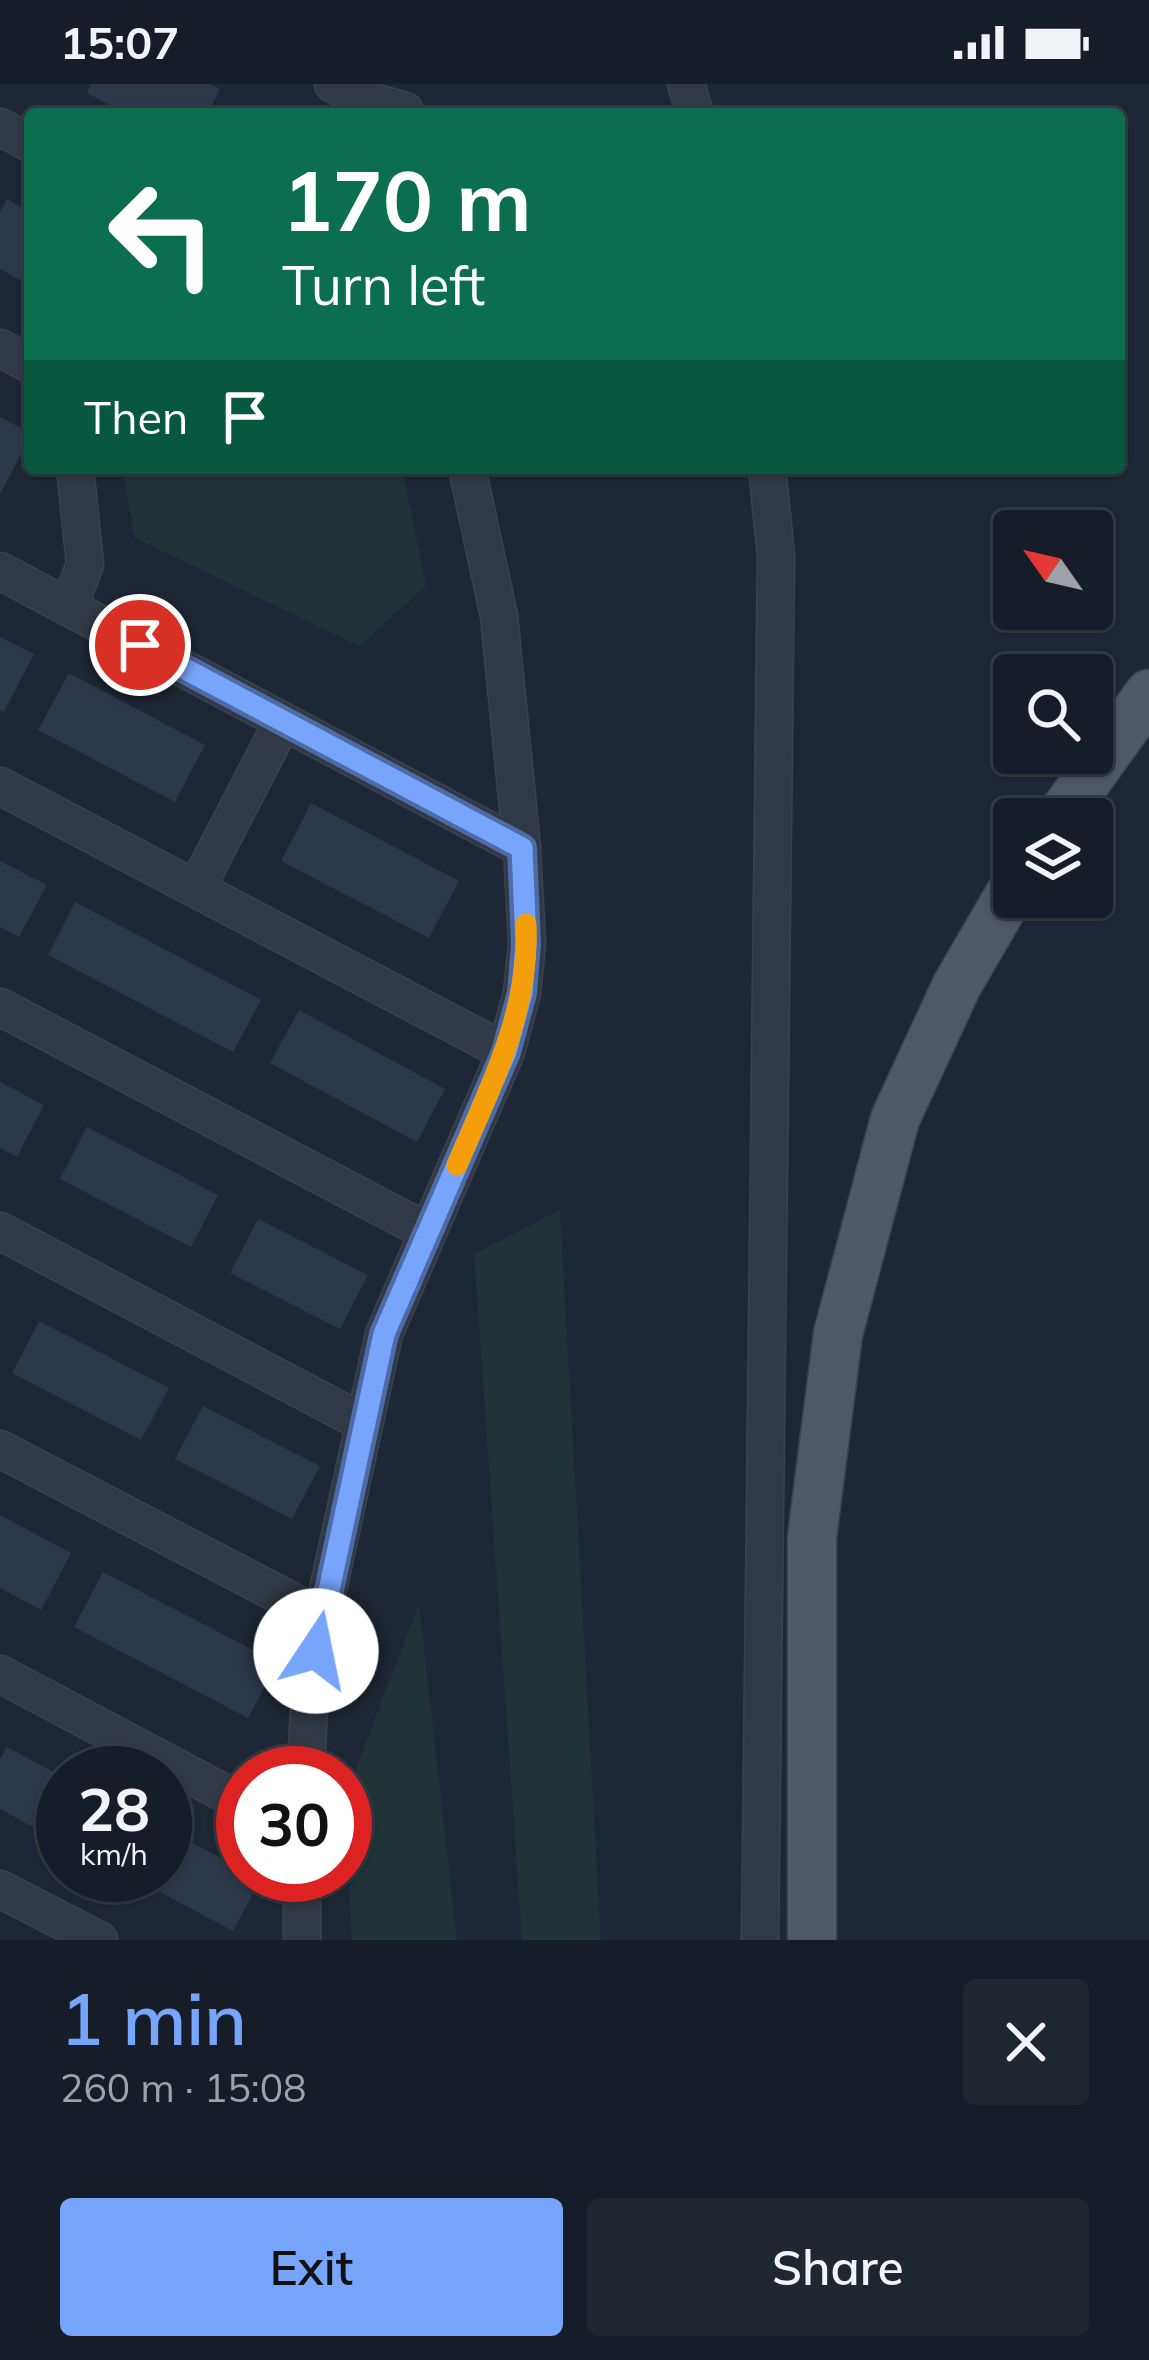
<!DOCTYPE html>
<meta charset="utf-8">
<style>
:root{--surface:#161d28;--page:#1f2630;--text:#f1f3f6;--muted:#9ea2a8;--line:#353b45;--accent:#77a5fc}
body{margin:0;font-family:Mulish,sans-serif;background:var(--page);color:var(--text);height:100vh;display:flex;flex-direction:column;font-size:45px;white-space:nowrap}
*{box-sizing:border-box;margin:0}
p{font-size:39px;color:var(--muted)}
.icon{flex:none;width:66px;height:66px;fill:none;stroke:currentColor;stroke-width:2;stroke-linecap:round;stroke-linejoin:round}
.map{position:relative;height:1856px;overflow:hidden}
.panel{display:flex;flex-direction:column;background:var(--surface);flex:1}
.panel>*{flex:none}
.banner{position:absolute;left:24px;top:24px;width:1101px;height:366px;border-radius:12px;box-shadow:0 3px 9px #0004,0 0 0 3px var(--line);background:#0b6e4f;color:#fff;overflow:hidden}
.needle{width:78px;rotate:304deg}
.fabs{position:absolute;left:993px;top:426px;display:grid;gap:24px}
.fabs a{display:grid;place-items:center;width:120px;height:120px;border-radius:12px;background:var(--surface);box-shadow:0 3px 9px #0004,0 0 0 3px var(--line);font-size:60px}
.speed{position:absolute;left:36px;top:1662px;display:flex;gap:24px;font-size:60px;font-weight:700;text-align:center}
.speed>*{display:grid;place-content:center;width:156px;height:156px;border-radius:50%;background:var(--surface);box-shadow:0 3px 9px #0004,0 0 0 3px var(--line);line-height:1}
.speed small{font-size:30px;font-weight:400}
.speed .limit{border:18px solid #d22;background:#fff;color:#111}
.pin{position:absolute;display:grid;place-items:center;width:102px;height:102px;color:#fff;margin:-51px;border:6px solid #fff;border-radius:50%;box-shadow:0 3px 12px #0007}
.me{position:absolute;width:132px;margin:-66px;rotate:11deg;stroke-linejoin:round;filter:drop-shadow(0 0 9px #0008)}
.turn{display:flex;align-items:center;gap:42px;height:252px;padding:0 60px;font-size:54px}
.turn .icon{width:156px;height:156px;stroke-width:2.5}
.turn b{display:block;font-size:84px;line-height:102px}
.then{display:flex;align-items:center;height:114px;padding:0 60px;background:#0003;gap:24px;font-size:45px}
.round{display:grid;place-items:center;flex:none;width:126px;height:126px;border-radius:12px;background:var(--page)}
.summary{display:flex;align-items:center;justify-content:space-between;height:204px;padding:0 60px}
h1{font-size:72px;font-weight:600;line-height:90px;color:var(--accent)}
.action{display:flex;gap:24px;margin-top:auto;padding:24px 60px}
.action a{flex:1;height:138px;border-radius:12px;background:var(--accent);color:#111;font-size:48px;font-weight:600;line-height:138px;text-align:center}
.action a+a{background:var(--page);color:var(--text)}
.status{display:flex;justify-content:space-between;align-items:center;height:84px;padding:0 60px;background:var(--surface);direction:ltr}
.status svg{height:33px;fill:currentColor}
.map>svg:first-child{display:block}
</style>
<div class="status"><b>15:07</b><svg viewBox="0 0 49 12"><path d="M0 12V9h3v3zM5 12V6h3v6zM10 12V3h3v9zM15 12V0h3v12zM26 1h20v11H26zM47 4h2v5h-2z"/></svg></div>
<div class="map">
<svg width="1149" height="1856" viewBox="0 0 1149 1856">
<rect width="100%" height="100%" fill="#1e2735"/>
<path fill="#203337" d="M122 384H402L426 502 359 562 135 454Z
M560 1126 601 1856H522L474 1170Z
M419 1519 457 1856H352L345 1714Z"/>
<path fill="#2c384a" d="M91 0H210L220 5 207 30H128L87 9Z
M7 115 30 128V201L0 185V129Z
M0 333 30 349V354L0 410Z
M0 553 34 570 4 628 0 626Z
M69 589 205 661 175 718 38 646Z
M311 719 459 797 429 854 281 777Z
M0 777 47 801 19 853 0 843Z
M75 818 261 916 233 968 48 871Z
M299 926 445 1005 417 1058 270 979Z
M0 998 44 1021 17 1073 0 1064Z
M87 1043 218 1111 191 1163 60 1095Z
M258 1135 368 1191 340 1245 230 1189Z
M39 1237 169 1304 141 1356 12 1289Z
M203 1322 320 1382 292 1435 175 1375Z
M0 1431 71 1469 41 1526 0 1504Z
M103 1488 278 1579 248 1634 74 1543Z
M7 1663 63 1693V1759L0 1725V1675Z
M165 1744 243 1786V1791H252L260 1796 233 1847 128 1791H165Z"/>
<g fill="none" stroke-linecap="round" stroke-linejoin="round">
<g stroke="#3a424f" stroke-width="39">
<path id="minor" d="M333 0 360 14 405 27
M686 0 695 30
M0 43 30 59
M0 264 30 280
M0 487 522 764
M69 523 85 480 75 384
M0 702 506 968
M196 805 283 637
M0 923 428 1148
M0 1147 364 1339
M0 1365 322 1533
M0 1590 243 1719
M306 1689 310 1600 322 1533 384 1250 506 968 522 909 527 860 522 764 499 532 467 384
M0 1805 99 1856
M302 1856V1791
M760 1856 776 471 767 384"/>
</g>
<g stroke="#3a424f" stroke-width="51">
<path id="major" d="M1059 735 1149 610
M812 1856V1453L838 1250 895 1035 957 901 1014 803"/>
</g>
<use href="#minor" stroke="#313946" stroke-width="36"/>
<use href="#major" stroke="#4f5867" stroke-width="48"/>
</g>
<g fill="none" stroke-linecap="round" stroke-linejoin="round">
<g stroke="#4d6ba4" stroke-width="30">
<path id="route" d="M140 561 522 764 526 860 522 909 506 968 384 1250 316 1567"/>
</g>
<use href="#route" stroke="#77a5fc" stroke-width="21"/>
<path stroke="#f59e0b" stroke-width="21" d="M457 1081C490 1003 530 928 526 840"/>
</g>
</svg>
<div class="fabs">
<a><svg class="needle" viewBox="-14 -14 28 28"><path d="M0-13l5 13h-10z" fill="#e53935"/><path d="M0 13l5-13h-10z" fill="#9ea2a8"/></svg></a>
<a><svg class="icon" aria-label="search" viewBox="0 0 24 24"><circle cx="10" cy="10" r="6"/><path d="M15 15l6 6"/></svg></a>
<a><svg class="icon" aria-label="layers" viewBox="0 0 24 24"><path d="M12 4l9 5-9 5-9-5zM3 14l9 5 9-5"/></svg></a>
</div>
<div class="speed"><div>28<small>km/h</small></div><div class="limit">30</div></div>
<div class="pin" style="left:140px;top:561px;background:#d93025"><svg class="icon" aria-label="arrive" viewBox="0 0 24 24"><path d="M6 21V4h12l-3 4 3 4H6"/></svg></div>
<svg class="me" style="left:316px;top:1567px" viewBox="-20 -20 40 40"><circle r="19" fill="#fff"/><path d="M0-13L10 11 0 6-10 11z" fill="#77a5fc"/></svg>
<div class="banner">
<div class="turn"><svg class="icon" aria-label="left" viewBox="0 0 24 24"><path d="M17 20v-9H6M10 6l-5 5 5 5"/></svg><div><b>170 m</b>Turn left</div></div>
<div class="then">Then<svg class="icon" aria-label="arrive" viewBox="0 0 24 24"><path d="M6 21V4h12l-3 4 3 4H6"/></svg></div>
</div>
</div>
<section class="panel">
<div class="summary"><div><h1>1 min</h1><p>260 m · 15:08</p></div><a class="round"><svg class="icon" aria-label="close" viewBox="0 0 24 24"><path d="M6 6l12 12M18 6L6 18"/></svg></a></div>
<div class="action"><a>Exit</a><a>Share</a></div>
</section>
